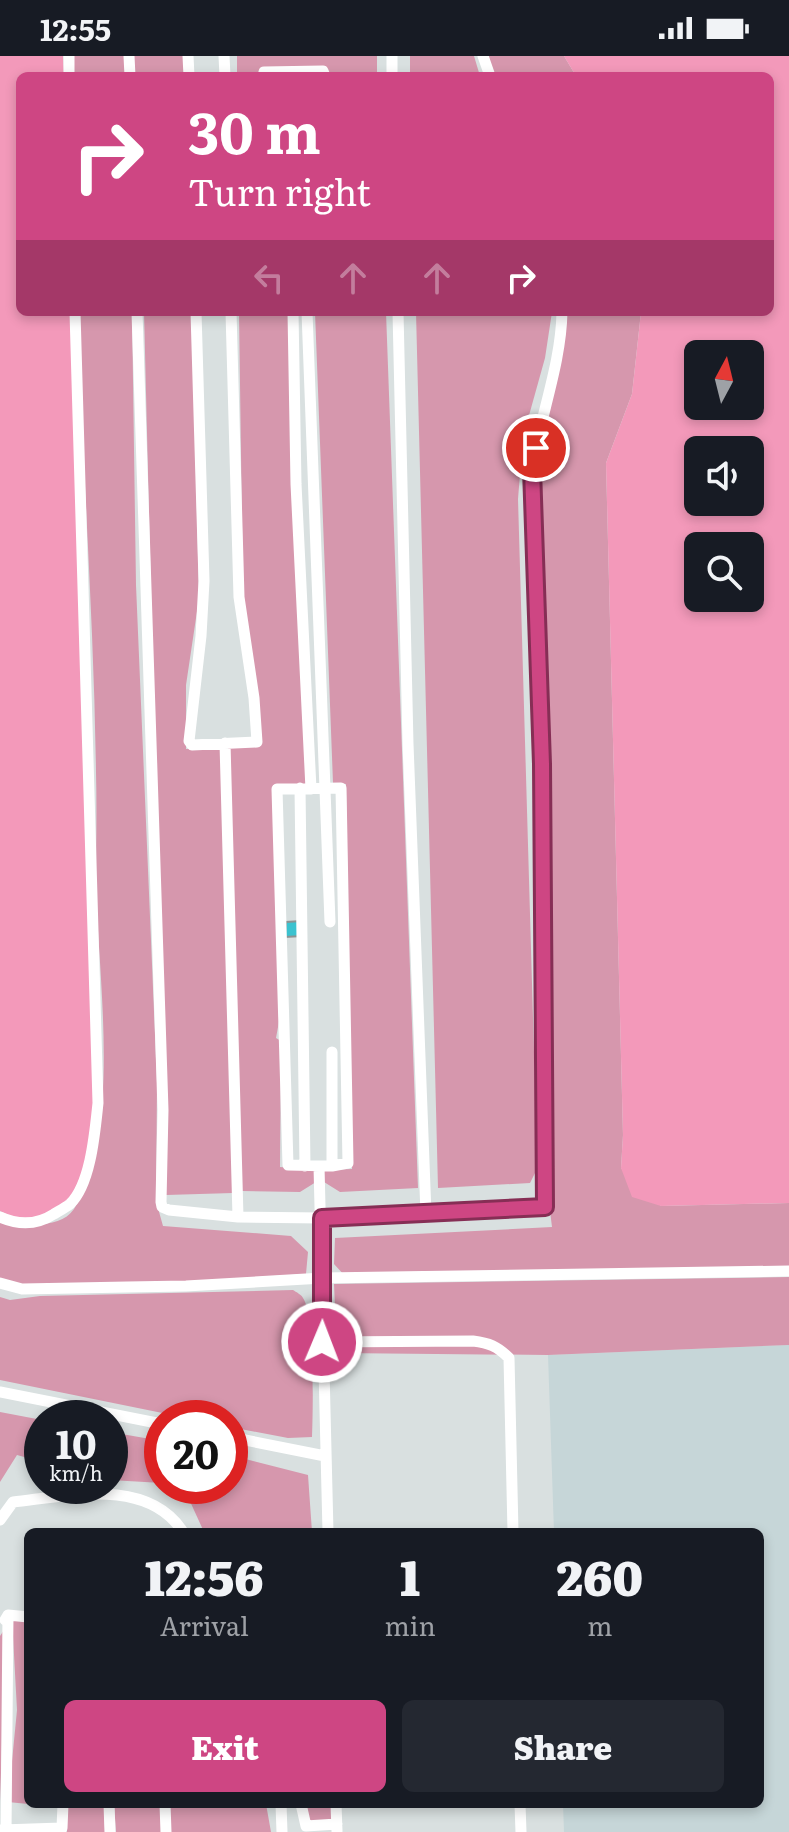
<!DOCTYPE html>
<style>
:root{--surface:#171b24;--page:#242831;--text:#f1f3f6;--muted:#9ea1a6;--accent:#ce4683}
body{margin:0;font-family:Literata,serif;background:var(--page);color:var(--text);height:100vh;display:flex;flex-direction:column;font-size:30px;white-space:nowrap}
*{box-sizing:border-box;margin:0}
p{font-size:26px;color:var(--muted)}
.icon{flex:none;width:44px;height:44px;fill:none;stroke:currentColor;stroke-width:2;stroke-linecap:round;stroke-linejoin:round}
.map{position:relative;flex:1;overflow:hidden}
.panel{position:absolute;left:24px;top:1472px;width:740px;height:280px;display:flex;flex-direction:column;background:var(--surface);border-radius:12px;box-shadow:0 4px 12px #0003}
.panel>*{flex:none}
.guide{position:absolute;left:16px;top:16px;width:758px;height:244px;border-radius:12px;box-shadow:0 4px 12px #0003;background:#ce4683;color:#fff;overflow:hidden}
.needle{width:52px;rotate:7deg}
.buttons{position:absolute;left:684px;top:284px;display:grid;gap:16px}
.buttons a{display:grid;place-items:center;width:80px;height:80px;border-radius:12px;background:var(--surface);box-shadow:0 4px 12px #0003;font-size:40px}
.speed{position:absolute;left:24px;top:1344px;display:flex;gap:16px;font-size:40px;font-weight:700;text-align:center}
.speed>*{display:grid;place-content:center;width:104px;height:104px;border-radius:50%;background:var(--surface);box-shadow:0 4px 12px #0003;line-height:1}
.speed small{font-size:20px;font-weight:400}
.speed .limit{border:12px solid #d22;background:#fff;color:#111}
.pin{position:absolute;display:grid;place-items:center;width:68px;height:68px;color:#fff;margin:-34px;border:4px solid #fff;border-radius:50%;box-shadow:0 2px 8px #0007}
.me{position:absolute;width:88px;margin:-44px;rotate:1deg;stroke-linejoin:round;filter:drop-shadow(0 0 6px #0008)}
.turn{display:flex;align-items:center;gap:28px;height:168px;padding:0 40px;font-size:36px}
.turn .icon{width:104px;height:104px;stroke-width:2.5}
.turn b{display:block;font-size:56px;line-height:68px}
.lanes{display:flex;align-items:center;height:76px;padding:0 40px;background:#0003;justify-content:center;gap:40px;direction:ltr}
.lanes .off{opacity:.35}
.eta{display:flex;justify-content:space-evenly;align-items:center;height:136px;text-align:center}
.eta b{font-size:48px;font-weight:800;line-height:56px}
.action{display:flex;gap:16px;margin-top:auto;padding:16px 40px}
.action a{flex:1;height:92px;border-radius:12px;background:var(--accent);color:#fff;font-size:32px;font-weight:800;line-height:92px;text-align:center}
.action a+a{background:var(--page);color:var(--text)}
.status{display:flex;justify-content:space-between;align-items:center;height:56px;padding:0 40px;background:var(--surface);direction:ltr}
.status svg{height:22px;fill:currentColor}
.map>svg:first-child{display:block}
</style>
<div class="status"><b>12:55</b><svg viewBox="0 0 49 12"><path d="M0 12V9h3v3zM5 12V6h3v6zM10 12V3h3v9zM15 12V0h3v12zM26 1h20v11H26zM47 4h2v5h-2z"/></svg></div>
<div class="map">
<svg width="789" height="1776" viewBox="0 0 789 1776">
<rect width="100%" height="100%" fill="#d9e0e0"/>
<path fill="#c6d6d8" d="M789 1289V1776H564L563 1748H760V1476H554L548 1299Z"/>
<path fill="#d697ad" d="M73 0H128V20H74Z
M132 0H185L186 20H133Z
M237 0H377V20H237Z
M410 0H474L480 20H410Z
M488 0H564L576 20H495Z
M78 256H132L136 529 157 1027 156 1145 163 1170 291 1180 308 1196 306 1218 165 1227 20 1229 0 1223V1164C21 1168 59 1175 74 1153 122 1078 98 920 96 831 96 793 97 754 96 716 94 563 82 409 78 256Z
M144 256H192L199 542 186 629V693L222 692 233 1137 166 1139Z
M239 256H290L309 730 274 731 280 960 276 982 281 985 280 1111 315 1114 316 1126 300 1136 242 1135 228 689H256L243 541Z
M315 256H386L418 1132 340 1136 324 1126 323 1114 352 1113 346 728 333 727Z
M416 256H552L545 302 523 381 518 443 537 1100 535 1117 530 1127 438 1132Z
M566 256H641L632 338 606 407 623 1079 621 1112 661 1150 789 1147V1214L345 1220 334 1208 335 1182 552 1171 550 1155 538 412Z
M789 1221V1289L548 1299 337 1297 334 1228Z
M293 1234C296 1236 302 1239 303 1242 315 1259 313 1356 312 1381L288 1382 230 1371V1362H187L0 1324V1241L10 1244 40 1240Z
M0 1356 42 1364V1406L17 1399 0 1426Z
M110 1376 162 1385V1427L110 1424Z
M230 1399 308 1419 312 1476H204L183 1430H230Z
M12 1562 28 1563V1748L8 1746 17 1654Z
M6 1571 0 1746V1580Z
M67 1748H104L105 1776H67Z
M114 1748H161V1776H116Z
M169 1748H266L271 1776H170Z
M305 1748H331L332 1764 309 1767Z"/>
<path fill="#f399ba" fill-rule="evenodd" d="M0 0H63L64 20H20V256H71L96 1046 83 1116 69 1145 45 1159 20 1164 0 1155Z
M564 0H789V1147L661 1150 632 1141 621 1112 623 1079 606 407 632 338 641 256H770V20H576ZM698 298H750V350H698ZM698 394H750V446H698ZM698 490H750V542H698Z"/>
<path fill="#3bc2cf" stroke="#8c9393" stroke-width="2" d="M301 865 302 880 285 881 286 866Z"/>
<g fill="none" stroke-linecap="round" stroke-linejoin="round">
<path stroke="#fff" stroke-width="11" d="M69 0V20
M129 0 130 20
M188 0 189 20
M224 0 225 20
M392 0V20
M483 0 490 20
M263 20 264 16 323 15 325 20
M137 256 163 1054 161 1146 162 1151 169 1154 238 1161 322 1162 545 1151 542 708 532 413C540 360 561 309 562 256
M196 256 204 525 201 580 189 685 192 689 257 686 254 642 239 541 231 256
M293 256 296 428 311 733
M307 256 330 866
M398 256 408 688 426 1158
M225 687 238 1161
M300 732 305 1110
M341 732 348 1107 332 1110 288 1109 277 733Z
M332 996V1110
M319 1110 328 1476
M0 1161C18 1169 37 1169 54 1158 59 1155 65 1152 70 1148 91 1128 95 1075 98 1047L75 256
M0 1227 22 1233 127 1231 186 1230 323 1222 789 1215
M322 1286 473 1285C489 1287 497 1290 509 1302L513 1476
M0 1336 162 1368
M230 1381 325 1400
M0 1464 13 1446C68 1440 148 1421 183 1476
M5 1564 8 1559 28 1561
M109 1748 110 1776
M165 1748 166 1776
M281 1748 282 1776
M301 1748 306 1770 337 1768
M336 1748 337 1775
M520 1748 521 1776
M1 1774 62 1772 63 1748
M6 1776 8 1559"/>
</g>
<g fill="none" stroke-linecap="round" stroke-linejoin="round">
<g stroke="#862e55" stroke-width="20">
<path id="route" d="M322 1286V1162L545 1151 542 708 532 413 536 392"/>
</g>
<use href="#route" stroke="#ce4683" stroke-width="14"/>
</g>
</svg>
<div class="buttons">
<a><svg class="needle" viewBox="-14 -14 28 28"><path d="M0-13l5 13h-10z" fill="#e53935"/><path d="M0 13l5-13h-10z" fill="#9ea1a6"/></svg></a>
<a><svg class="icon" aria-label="sound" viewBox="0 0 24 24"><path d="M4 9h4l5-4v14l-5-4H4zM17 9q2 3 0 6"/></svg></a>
<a><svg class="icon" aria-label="search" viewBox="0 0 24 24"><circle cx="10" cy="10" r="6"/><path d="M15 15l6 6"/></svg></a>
</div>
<div class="speed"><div>10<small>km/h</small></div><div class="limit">20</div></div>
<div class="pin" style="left:536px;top:392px;background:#d93025"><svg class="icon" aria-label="arrive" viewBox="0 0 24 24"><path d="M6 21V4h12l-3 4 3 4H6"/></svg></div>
<svg class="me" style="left:322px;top:1286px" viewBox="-20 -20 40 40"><circle r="17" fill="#ce4683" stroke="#fff" stroke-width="3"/><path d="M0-11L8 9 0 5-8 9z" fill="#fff"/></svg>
<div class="guide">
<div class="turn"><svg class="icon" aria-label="right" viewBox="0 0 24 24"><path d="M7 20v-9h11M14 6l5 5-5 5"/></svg><div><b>30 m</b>Turn right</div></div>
<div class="lanes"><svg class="icon off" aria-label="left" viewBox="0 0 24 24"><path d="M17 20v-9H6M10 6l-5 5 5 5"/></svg><svg class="icon off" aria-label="ahead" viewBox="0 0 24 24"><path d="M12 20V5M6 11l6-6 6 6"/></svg><svg class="icon off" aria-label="ahead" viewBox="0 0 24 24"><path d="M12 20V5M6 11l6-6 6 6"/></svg><svg class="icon" aria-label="right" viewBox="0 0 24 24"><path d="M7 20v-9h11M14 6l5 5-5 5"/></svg></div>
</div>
<section class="panel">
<div class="eta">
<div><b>12:56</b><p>Arrival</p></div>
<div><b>1</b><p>min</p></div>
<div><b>260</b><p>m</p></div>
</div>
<div class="action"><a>Exit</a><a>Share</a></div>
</section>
</div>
